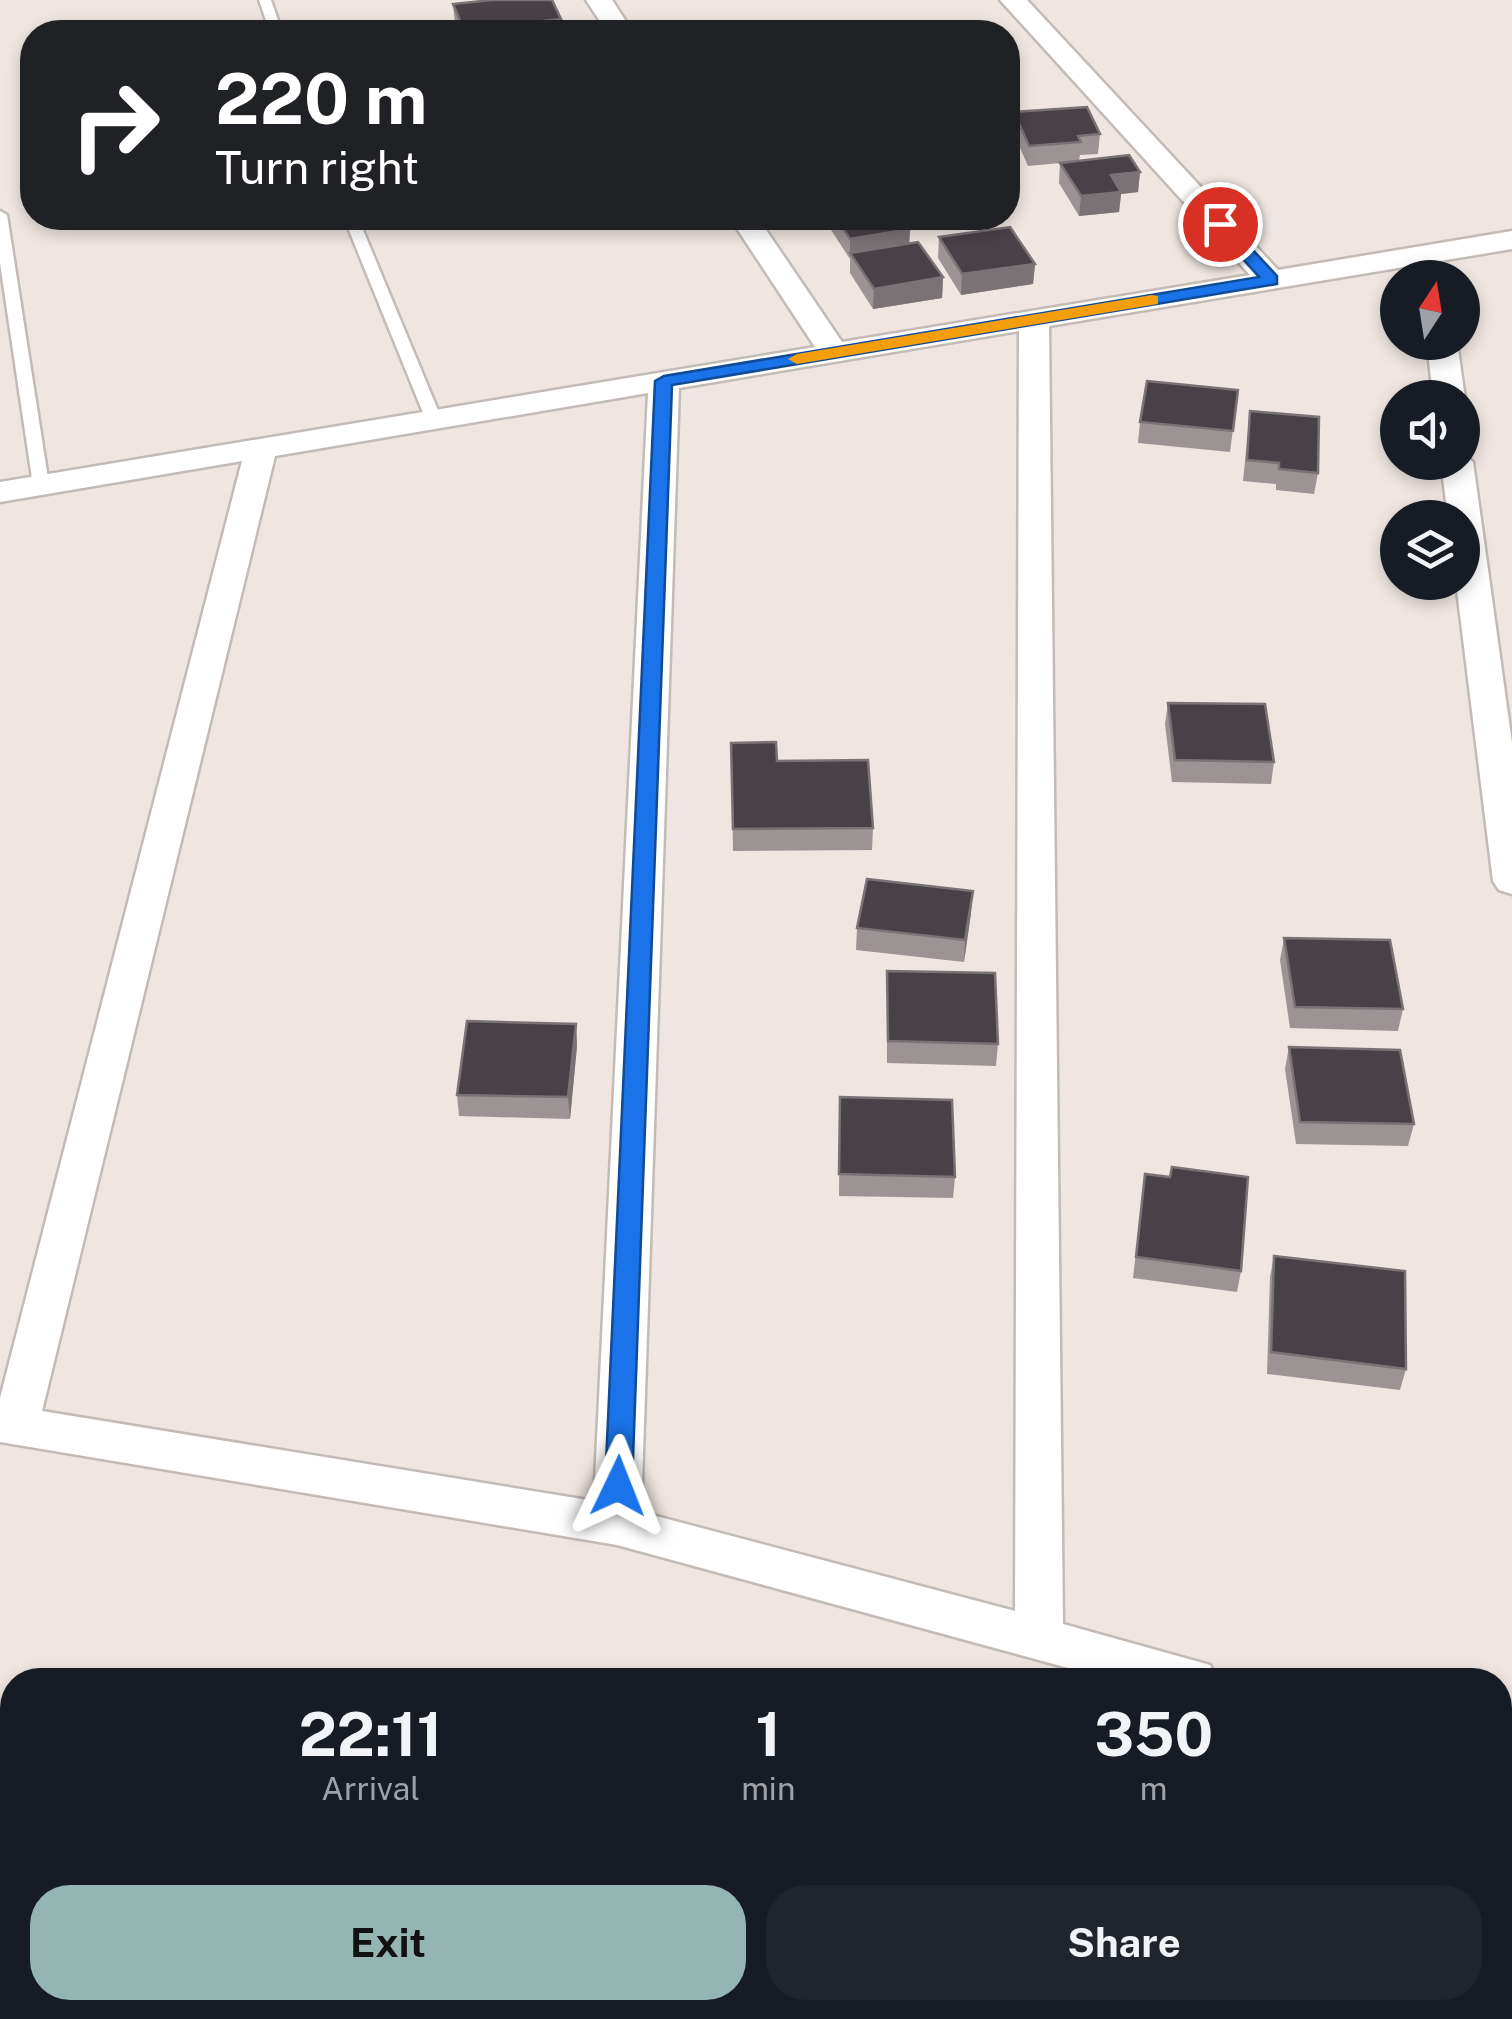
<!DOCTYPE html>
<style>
:root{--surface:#171b24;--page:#20242c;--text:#f1f3f6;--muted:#9ea1a6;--accent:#94b5b2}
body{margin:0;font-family:"Public Sans",sans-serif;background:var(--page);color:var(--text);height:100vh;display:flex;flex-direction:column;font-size:38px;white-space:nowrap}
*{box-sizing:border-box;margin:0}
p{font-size:32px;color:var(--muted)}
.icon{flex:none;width:55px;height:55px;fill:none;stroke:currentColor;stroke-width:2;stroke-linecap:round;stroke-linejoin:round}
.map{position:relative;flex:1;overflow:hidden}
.panel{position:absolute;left:0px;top:1668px;width:1512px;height:352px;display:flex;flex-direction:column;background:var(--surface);border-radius:40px 40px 0 0;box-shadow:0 5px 15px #0003}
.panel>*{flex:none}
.hud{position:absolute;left:20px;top:20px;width:1000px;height:210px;border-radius:40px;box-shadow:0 5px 15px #0003;background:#202124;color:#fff;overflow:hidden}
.needle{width:65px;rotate:12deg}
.tools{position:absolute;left:1380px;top:260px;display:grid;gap:20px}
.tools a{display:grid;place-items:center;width:100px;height:100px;border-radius:50%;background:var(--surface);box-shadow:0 5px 15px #0003;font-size:50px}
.pin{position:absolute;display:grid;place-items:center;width:85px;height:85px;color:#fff;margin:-42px;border:5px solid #fff;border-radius:50%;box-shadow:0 2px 10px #0007}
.me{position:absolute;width:110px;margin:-55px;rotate:2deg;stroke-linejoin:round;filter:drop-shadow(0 0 8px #0008)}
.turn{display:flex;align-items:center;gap:35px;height:210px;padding:0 30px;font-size:45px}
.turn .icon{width:130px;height:130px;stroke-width:2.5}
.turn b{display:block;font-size:70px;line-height:85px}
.eta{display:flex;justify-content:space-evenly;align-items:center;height:170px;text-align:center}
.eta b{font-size:60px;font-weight:700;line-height:70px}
.button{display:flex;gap:20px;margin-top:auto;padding:20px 30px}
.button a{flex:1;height:115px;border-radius:40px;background:var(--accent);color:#111;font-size:40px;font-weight:700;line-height:115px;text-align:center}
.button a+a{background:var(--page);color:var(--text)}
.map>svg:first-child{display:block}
</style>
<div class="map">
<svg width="1512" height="2019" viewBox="0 0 1512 2019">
<rect width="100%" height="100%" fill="#efe6e1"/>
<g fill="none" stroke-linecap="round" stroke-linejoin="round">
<g stroke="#c4bbb7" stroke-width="5">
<path id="lane" d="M259 0H271L282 32H270Z
M0 211 7 215 49 485 41 490 33 485 0 263Z
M344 218H358L442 420 440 423H428L426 420Z"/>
</g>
<g stroke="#c4bbb7" stroke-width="5">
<path id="street" d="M586 0H612L633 32H607Z
M1000 0H1027L1278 270 1512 231V249L1049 326 1063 1624 1210 1665 1217 1680H1112L617 1545 0 1442V1398L242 461 0 502V482L815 347 730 218H758L842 342 1250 275ZM1019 331 1015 1611 641 1512 679 388ZM648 393 594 1501 42 1411 275 456Z
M1427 342H1457L1465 398 1462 401V398H1433Z
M1462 454 1473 462 1512 743V894L1499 890 1493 881 1456 582H1462V518H1448L1441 462H1462Z
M1500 1739 1512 1743V1789L1500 1785Z"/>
</g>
<use href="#lane" fill="#fff" fill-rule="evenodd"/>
<use href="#street" fill="#fff" fill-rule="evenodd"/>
</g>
<path fill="#9c9494" d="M453 4 562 32H458L455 24Z
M1014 112 1100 134 1098 154 1080 155 1079 161 1140 172 1138 192 1121 194 1119 212 1079 216 1059 183 1060 163 1028 166 1013 132Z
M831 218H902L910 229 909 243 943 277 942 298 873 309 850 273V259L831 230Z
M939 237 1035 264 1033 284 961 295 938 258Z
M1238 390 1230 452 1138 443 1140 422Z
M1250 411 1318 473 1314 494 1276 490V484L1243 481Z
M1168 703 1274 762 1271 784 1172 782 1165 724Z
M731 743 777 761 873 828 872 850 733 851Z
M971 913 964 962 856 950 857 928Z
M1284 938 1403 1009 1398 1031 1290 1028 1280 960Z
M887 971 998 1044 996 1066 887 1063Z
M576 1024 577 1046 570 1119 459 1116 457 1095Z
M1289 1047 1414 1124 1408 1146 1296 1144 1285 1069Z
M840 1097 955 1177 953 1198 839 1196Z
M1145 1174 1170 1177 1241 1271 1237 1292 1133 1278Z
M1274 1256 1406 1369 1400 1390 1267 1374 1270 1277Z"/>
<path fill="#7a7376" d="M561 19 562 32H543V21Z
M1140 172 1138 192 1121 194 1119 212 1079 216 1081 196 1111 175Z
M910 229 909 249 850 253V259V239Z
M1035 264 1033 284 961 295 962 274Z
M943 277 942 298 873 309 874 289Z
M973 891 971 913 964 962 965 940Z
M576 1024 577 1046 570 1119 568 1097Z"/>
<path fill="#484248" stroke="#7a7376" stroke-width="2.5" d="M492 0H552L561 19 543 21 548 32H495L494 29 465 32 453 4Z
M1087 107 1100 134 1078 136 1081 142 1029 146 1014 112Z
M1129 155 1140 172 1111 175 1121 192 1081 196 1060 163Z
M836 218H902L910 229 850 239Z
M1010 227 1035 264 962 274 939 237Z
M918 242 943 277 874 289 850 253Z
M1147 381 1238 390 1233 431 1140 422Z
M1250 411 1319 417 1318 473 1279 469V463L1247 460Z
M1168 703 1265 704 1274 762 1175 760Z
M776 742 777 761 868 760 873 828 733 829 731 743Z
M867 879 973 891 965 940 857 928Z
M1284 938 1390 940 1403 1009 1295 1007Z
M887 971 995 973 998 1044 888 1041Z
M467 1021 576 1024 568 1097 457 1095Z
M1289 1047 1400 1050 1414 1124 1300 1122Z
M840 1097 952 1100 955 1177 839 1174Z
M1172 1167 1248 1177 1241 1271 1136 1257 1145 1174 1170 1177Z
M1274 1256 1405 1271 1406 1369 1271 1352Z"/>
<path fill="#1a73e8" stroke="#114b97" stroke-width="2.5" d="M1214 221H1226L1277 276V284L672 385 632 1486 628 1494 618 1497 609 1494 605 1486 655 381 664 376 1259 277 1214 227Z"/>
<path fill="#f59e0b" d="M1152 295 1158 296V304L797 364 788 359 797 354Z"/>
</svg>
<div class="tools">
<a><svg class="needle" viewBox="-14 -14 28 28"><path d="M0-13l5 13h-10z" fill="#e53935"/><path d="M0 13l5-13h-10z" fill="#9ea1a6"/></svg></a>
<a><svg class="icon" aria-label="sound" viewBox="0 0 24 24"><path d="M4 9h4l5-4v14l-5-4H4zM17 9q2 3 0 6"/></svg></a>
<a><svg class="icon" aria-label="layers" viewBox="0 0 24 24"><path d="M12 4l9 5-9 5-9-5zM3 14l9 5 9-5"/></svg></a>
</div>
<div class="pin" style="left:1220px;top:224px;background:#d93025"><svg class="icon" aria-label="arrive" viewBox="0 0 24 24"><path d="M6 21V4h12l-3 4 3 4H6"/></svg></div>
<svg class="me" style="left:618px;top:1486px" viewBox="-20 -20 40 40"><path d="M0-17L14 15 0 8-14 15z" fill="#1a73e8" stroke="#fff" stroke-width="4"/></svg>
<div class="hud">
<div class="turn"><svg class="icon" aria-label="right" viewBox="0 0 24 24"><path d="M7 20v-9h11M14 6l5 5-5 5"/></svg><div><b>220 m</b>Turn right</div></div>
</div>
<section class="panel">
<div class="eta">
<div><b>22:11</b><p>Arrival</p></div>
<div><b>1</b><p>min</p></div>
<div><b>350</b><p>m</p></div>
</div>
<div class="button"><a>Exit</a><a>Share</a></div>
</section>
</div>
